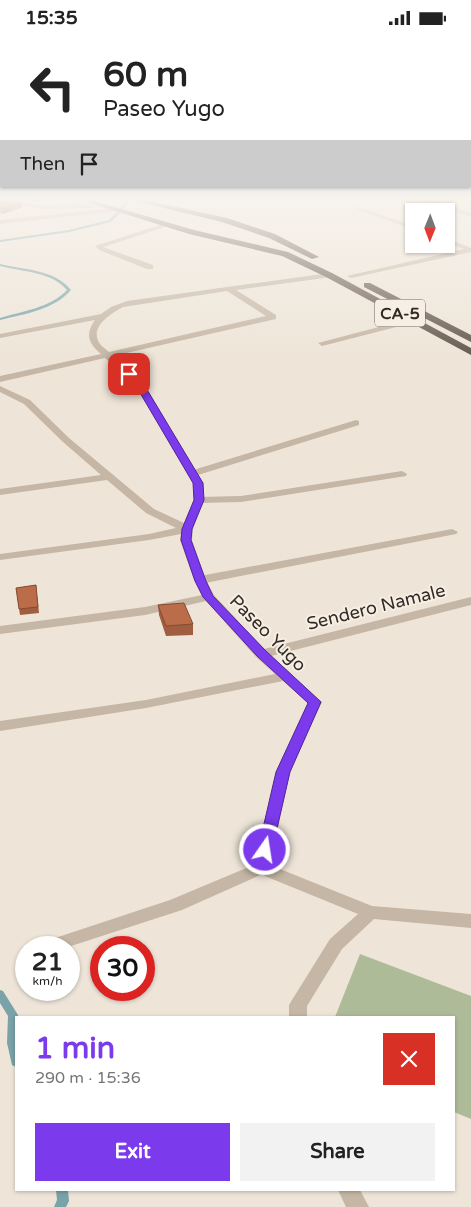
<!DOCTYPE html>
<meta charset="utf-8">
<style>
:root{--surface:#fff;--page:#f2f2f2;--text:#222;--muted:#767676;--accent:#7c3aed}
body{margin:0;font-family:"Varela Round",sans-serif;background:var(--page);color:var(--text);height:100vh;display:flex;flex-direction:column;font-size:19px;white-space:nowrap}
*{box-sizing:border-box;margin:0}
p{font-size:16px;color:var(--muted)}
.icon{flex:none;width:28px;height:28px;fill:none;stroke:currentColor;stroke-width:2;stroke-linecap:round;stroke-linejoin:round}
.map{position:relative;flex:1;overflow:hidden}
.sheet{position:absolute;left:15px;top:981px;width:440px;height:175px;display:flex;flex-direction:column;background:var(--surface);border-radius:0px;box-shadow:0 1px 4px #0004}
.sheet>*{flex:none}
.top-card{position:absolute;left:0px;top:0px;width:471px;height:152px;box-shadow:0 1px 4px #0004;background:#fff;color:var(--text);overflow:hidden}
.needle{width:32px;rotate:181deg}
.controls{position:absolute;left:405px;top:168px;display:grid;gap:10px}
.controls a{display:grid;place-items:center;width:50px;height:50px;border-radius:0px;background:var(--surface);box-shadow:0 1px 4px #0004;font-size:25px}
.speed{position:absolute;left:15px;top:901px;display:flex;gap:10px;font-size:25px;font-weight:700;text-align:center}
.speed>*{display:grid;place-content:center;width:65px;height:65px;border-radius:50%;background:var(--surface);box-shadow:0 1px 4px #0004;line-height:1}
.speed small{font-size:12px;font-weight:400}
.speed .limit{border:8px solid #d22;background:#fff;color:#111}
.pin{position:absolute;display:grid;place-items:center;width:42px;height:42px;color:#fff;margin:-21px;border-radius:10px;box-shadow:0 2px 8px #0006}
.me{position:absolute;width:55px;margin:-28px;rotate:13deg;stroke-linejoin:round;filter:drop-shadow(0 0 4px #0008)}
.turn{display:flex;align-items:center;gap:18px;height:105px;padding:0 20px;font-size:22px}
.turn .icon{width:65px;height:65px;stroke-width:2.5}
.turn b{display:block;font-size:35px;line-height:42px}
.then{display:flex;align-items:center;height:48px;padding:0 20px;background:#0003;gap:10px;font-size:19px}
.round{display:grid;place-items:center;flex:none;width:52px;height:52px;border-radius:0px;background:var(--page)}
.overview{display:flex;align-items:center;justify-content:space-between;height:85px;padding:0 20px}
h1{font-size:30px;font-weight:700;line-height:38px;color:var(--accent)}
.cta{display:flex;gap:10px;margin-top:auto;padding:10px 20px}
.cta a{flex:1;height:58px;border-radius:0px;background:var(--accent);color:#fff;font-size:20px;font-weight:700;line-height:58px;text-align:center}
.cta a+a{background:var(--page);color:var(--text)}
.status{display:flex;justify-content:space-between;align-items:center;height:35px;padding:0 25px;background:var(--surface);direction:ltr}
.status svg{height:14px;fill:currentColor}
.map>svg:first-child{display:block}
</style>
<div class="status"><b>15:35</b><svg viewBox="0 0 49 12"><path d="M0 12V9h3v3zM5 12V6h3v6zM10 12V3h3v9zM15 12V0h3v12zM26 1h20v11H26zM47 4h2v5h-2z"/></svg></div>
<div class="map">
<svg width="471" height="1172" viewBox="0 0 471 1172">
<rect width="100%" height="100%" fill="#eee5d8"/>
<path fill="#aebb99" d="M360 919 471 961V1084L454 1077V982H335Z"/>
<g fill="none" stroke-linecap="round" stroke-linejoin="round">
<path fill="#79a3a8" fill-rule="evenodd" d="M129 163H133L111 187 69 197 0 207V205L69 195 109 185Z
M0 229C24 235 54 234 71 255 54 275 24 279 0 285V283C23 276 50 273 67 255 51 236 22 237 0 231Z
M0 955 3 956 18 980V982H16V1032L12 1030 7 1008 8 981 0 968Z
M56 1155H68L69 1166 66 1172H54L57 1165Z"/>
<path fill="#c5b6a5" fill-rule="evenodd" d="M0 163 42 170 92 169 95 171 92 173 42 174 0 166Z
M115 173 117 174V176L0 189V185Z
M166 188 169 190 168 191 103 212 153 230V234H147L99 215 95 211Z
M413 283H416V287L322 311 318 308Z
M356 385 359 386V390L198 440 194 441 189 438 190 436Z
M402 436 407 439 406 441 241 467 199 468 194 465 199 462 241 461Z
M452 494 458 497 456 499 200 549 194 545 200 541Z
M261 827 267 829 269 833 267 837 182 875 68 912H48L46 910 49 905 170 865Z"/>
<path fill="#c5b6a5" fill-rule="evenodd" d="M432 165 471 178V182L430 168 429 167Z
M357 172 414 191V195L357 174Z
M446 203 471 213V217L351 243 347 241 464 214 446 208Z
M329 238 333 240 332 242 236 255 276 280V284L113 321 143 347 203 448 204 465 193 494 192 505 206 545 214 560 264 614 471 562V570L271 621 322 667 290 737 270 830 372 871 471 879V893L374 884 342 914 307 971V982H289V970L292 965 330 904 358 879 255 837 253 833 276 737 308 668 283 646 146 673 0 696V686L146 665 275 639 256 622 206 566 145 580 0 599V591L145 572 202 560 194 545 180 505 181 499 149 505 0 525V519L149 499 176 493 146 478 107 445 0 460V454L101 440 63 407 24 369 0 357V351L30 365 69 403 154 474 184 488 194 465 193 448 136 351 105 323 0 347V341L101 319C88 308 85 299 95 285L0 303V299L101 279 111 272 127 266ZM227 256 266 281 109 317C106 314 102 312 100 309 88 292 112 278 123 272Z
M338 1155H360L369 1172H346Z"/>
<path fill="#62544a" fill-rule="evenodd" d="M74 163H84L194 195 288 217 332 238 471 313V320L326 242 282 221 189 199Z
M123 163H135L227 183 275 199 319 222 312 224 269 203 222 187Z
M364 248H370L471 300V307L364 252Z"/>
</g>
<path fill="#a15d3f" d="M0 163 22 172 3 179 0 178Z
M11 163H46V164L36 167Z
M36 550 39 578 20 580 16 553Z
M158 570 193 589V600L166 601 159 580Z"/>
<path fill="#834c33" d="M36 163H46V164L36 167Z
M22 167V172L3 179V173Z"/>
<path fill="#bb6c49" stroke="#834c33" d="M0 163H3L22 167 3 173H0Z
M36 550 38 572 19 574 16 553Z
M184 568 193 589 166 591 158 570Z"/>
<linearGradient id="sky" x2="0" y2="1"><stop stop-color="#7badce"/><stop offset="0.5" stop-color="#f7f3ed"/><stop offset="1" stop-color="#f7f3ed" stop-opacity="0"/></linearGradient>
<rect width="471" height="327" fill="url(#sky)"/>
<path fill="#7c3aed" stroke="#51269a" d="M126 337H132L143 348 203 448 204 465 192 494 191 505 206 546 213 561 266 616 321 667 290 737 272 815 270 819 265 821 260 819 258 815 276 737 308 668 257 621 203 562 195 546 181 505 182 494 194 465 193 448 136 351 126 341Z"/>
<g text-anchor="middle" stroke-width="4" stroke-linejoin="round" paint-order="stroke">
<rect fill="#f7efe3" stroke="#6c655f" stroke-width="1" x="375" y="264.5" width="50" height="27" rx="4"/>
<g font-size="16" font-weight="bold" fill="#312a26">
<text x="400" y="284">CA-5</text>
</g>
<g font-size="18" fill="#312a26" stroke="#f7efe3">
<text transform="translate(376 572) rotate(-14)" y="6">Sendero Namale</text>
<text transform="translate(268 598) rotate(45)" y="6">Paseo Yugo</text>
</g>
</g>
</svg>
<div class="controls">
<a><svg class="needle" viewBox="-14 -14 28 28"><path d="M0-13l5 13h-10z" fill="#e53935"/><path d="M0 13l5-13h-10z" fill="#767676"/></svg></a>
</div>
<div class="speed"><div>21<small>km/h</small></div><div class="limit">30</div></div>
<div class="pin" style="left:129px;top:339px;background:#d93025"><svg class="icon" aria-label="arrive" viewBox="0 0 24 24"><path d="M6 21V4h12l-3 4 3 4H6"/></svg></div>
<svg class="me" style="left:265px;top:815px" viewBox="-20 -20 40 40"><circle r="17" fill="#7c3aed" stroke="#fff" stroke-width="3"/><path d="M0-11L8 9 0 5-8 9z" fill="#fff"/></svg>
<div class="top-card">
<div class="turn"><svg class="icon" aria-label="left" viewBox="0 0 24 24"><path d="M17 20v-9H6M10 6l-5 5 5 5"/></svg><div><b>60 m</b>Paseo Yugo</div></div>
<div class="then">Then<svg class="icon" aria-label="arrive" viewBox="0 0 24 24"><path d="M6 21V4h12l-3 4 3 4H6"/></svg></div>
</div>
<section class="sheet">
<div class="overview"><div><h1>1 min</h1><p>290 m · 15:36</p></div><a class="round" style="background:#d93025;color:#fff"><svg class="icon" aria-label="close" viewBox="0 0 24 24"><path d="M6 6l12 12M18 6L6 18"/></svg></a></div>
<div class="cta"><a>Exit</a><a>Share</a></div>
</section>
</div>
